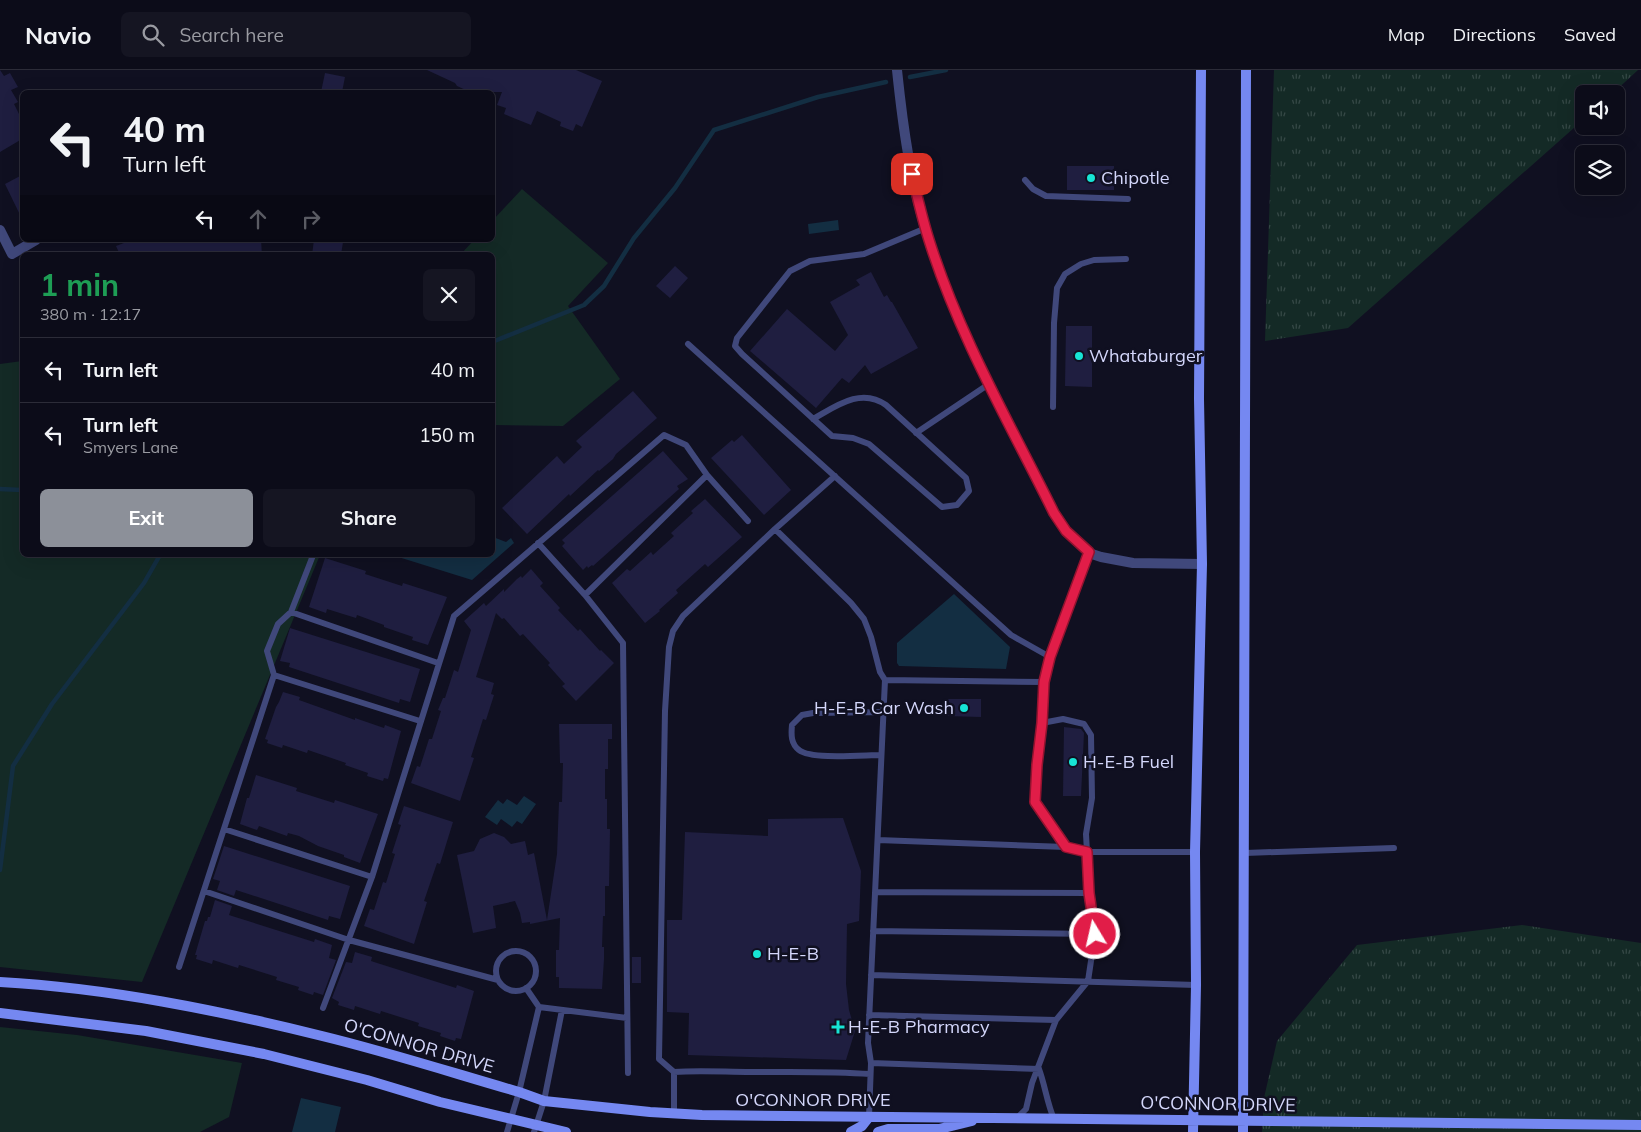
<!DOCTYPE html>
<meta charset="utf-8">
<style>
:root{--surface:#0c0c19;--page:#151522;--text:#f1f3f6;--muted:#9a9ba2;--line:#2c2c38;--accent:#8c9099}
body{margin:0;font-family:Mulish,sans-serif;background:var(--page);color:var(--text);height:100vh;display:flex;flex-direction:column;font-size:19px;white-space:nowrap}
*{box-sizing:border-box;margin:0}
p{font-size:16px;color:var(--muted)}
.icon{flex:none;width:28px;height:28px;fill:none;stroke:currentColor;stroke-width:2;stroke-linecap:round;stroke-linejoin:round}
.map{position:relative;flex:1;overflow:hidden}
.sheet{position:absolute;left:20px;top:182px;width:475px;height:305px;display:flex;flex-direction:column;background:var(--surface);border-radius:8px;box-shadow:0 5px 20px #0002,0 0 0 1px var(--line)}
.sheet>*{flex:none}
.top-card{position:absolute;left:20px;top:20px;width:475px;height:152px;border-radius:8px;box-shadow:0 5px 20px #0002,0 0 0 1px var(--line);background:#0c0c19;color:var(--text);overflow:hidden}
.buttons{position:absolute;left:1575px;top:15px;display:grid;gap:10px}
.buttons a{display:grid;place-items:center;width:50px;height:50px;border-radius:8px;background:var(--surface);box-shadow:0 5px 20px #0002,0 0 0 1px var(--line);font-size:25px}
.pin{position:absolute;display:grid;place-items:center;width:42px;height:42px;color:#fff;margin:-21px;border-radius:10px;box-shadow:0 2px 8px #0006}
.me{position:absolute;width:55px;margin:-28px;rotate:351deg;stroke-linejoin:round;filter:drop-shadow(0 0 4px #0008)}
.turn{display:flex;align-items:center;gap:18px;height:105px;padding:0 20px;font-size:22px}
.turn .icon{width:65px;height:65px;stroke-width:2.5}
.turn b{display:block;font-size:35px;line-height:42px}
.lanes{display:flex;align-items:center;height:48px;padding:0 20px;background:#0003;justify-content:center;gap:25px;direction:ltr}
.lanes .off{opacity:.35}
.round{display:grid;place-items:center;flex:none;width:52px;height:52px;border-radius:8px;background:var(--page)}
.head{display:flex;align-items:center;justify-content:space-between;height:85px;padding:0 20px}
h1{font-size:30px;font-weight:700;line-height:38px;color:#1e9e55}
.action{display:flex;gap:10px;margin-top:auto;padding:10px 20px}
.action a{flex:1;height:58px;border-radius:8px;background:var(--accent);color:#fff;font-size:20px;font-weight:700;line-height:58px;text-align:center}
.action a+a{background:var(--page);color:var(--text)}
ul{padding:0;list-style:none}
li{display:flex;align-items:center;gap:15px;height:65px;padding:0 20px;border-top:1px solid var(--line)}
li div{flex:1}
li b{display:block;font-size:19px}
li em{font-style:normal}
header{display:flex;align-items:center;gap:30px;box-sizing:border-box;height:70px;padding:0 25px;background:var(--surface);border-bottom:1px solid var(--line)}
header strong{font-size:24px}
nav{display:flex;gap:28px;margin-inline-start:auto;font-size:18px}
.search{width:350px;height:45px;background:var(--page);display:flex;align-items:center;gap:12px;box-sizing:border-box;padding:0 18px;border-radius:8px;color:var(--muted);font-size:19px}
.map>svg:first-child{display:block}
</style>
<header>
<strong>Navio</strong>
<div class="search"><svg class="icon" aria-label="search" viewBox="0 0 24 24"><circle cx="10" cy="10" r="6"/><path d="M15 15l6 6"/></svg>Search here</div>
<nav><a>Map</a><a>Directions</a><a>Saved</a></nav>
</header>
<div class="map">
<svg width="1641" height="1062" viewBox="0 0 1641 1062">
<defs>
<pattern id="grass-tufts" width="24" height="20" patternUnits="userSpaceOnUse" patternTransform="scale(1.25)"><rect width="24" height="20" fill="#142a26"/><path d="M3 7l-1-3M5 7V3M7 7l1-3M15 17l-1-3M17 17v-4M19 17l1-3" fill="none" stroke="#354846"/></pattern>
</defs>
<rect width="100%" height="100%" fill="#101021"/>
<path fill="url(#grass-tufts)" d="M1274 0H1638L1612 24H1584V49L1348 258 1265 271Z
M1522 855 1641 873V1062H1262L1264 1028 1277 971 1357 875Z"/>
<path fill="#142a26" d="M522 119 608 193 568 236 620 309 563 356 493 355 492 185H460L474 170H492L493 150Z
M22 291V485H320L142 912 0 897V294Z
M0 957 77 965 242 993 229 1047 200 1062H0Z"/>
<path fill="#132e42" d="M838 150 839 160 809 164 808 154Z
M493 467 506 472 511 468 514 473 472 510 392 485H492Z
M954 524 1010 577 1006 599 899 596 897 593V573Z
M524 726 536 734 522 754 517 751 512 757 501 749 497 755 485 747 498 730 503 734 507 729 517 735Z
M301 1028 341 1037 335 1062H292Z"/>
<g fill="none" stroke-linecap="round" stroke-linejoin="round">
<path stroke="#132e42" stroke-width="4.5" d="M910 7 946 0
M492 272 584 235 604 216 634 168 675 118 714 60 818 27 886 12
M0 419 22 420
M0 800 13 696 52 634 144 513 160 485"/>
</g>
<path fill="#1f1e40" d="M0 0 4 6 10 3 18 17 11 20 18 32 14 34 22 50V69L0 82Z
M427 0H576L602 11 582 57 576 54 573 61 560 56 561 52 537 41 531 55 504 44 506 38 497 35 502 22H470L457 16 455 13Z
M325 3 345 7 342 22H321Z
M1067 96H1114V120H1067Z
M22 105V149L5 114Z
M132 170H261L262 185H120L116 176Z
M314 170 343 172 341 185H312Z
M675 196 688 208 670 228 656 216Z
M871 202 884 227 887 225 891 232H892L918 278 871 304 865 295 849 313 842 308 816 338 750 281 787 239 835 281 848 265 830 232 860 215 856 210Z
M1066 256H1092V317L1065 316Z
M633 321 657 348 616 384 613 389 599 401 598 400 570 426 569 424 527 464 502 438 557 386 564 394 582 377 576 371Z
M742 365 791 420 764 445 711 388 732 370 734 372Z
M663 381 688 409 677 416 679 419 593 496 592 495 588 498 587 496 583 500 562 476 565 473 562 470Z
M705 429 742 467 708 497 705 494 676 520 678 523 659 540 660 541 645 553 612 513 627 499 630 501 651 482 653 485 674 466 671 463 693 443 691 441Z
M325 488 366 501 365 504 402 516 403 513 447 527 428 575 412 570 413 567 384 557V555L357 545 356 548 327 539 326 543 309 537Z
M531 499 543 513 540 516 560 538 558 540 578 561 580 559 600 581 601 580 614 593 576 631 562 616 565 614 548 595 550 593 523 564 520 566 504 548 502 549 496 543 476 607 494 613 491 624 494 625 486 650 483 649 471 687 474 688 460 731 411 713 417 696 420 697 429 669H432L441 641 438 640 443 628H445L454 600 458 602 471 560 464 551 484 533 486 536 504 519V522L517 509 521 506 522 508Z
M290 558 420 599 410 632 400 629 399 633 289 597 290 593 280 591Z
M283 622 300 627 299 630 355 650V648L384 658 385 655 401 661 388 709 384 708 383 711 367 706 368 703 345 695 346 693 308 680 307 683 283 675 282 678 267 673 268 670 265 669 276 637 279 632Z
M947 629H981V647L946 646Z
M559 654H612V669H608V699H605V729H607V759H610L609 816H605V846H603L602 877H604V889L602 919 559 918V907H556V880H559L560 848 530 854V852L522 853 520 843 515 831 493 836 496 858 473 863 457 785 474 781 480 769 494 763 504 767 511 774 525 771 528 785 534 783 547 850 557 784 559 732H562L563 693H560Z
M1064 657 1081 659 1084 663 1081 726H1063Z
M256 705 297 718 296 721 334 733 335 730 378 744 360 793 344 787V785L318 776 299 766 288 763 287 766 259 756 257 760 240 754 247 728H249Z
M404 736 453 752 440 794 437 793 424 831 427 832 414 874 364 856 370 839 374 840 383 812 386 813 395 784 392 783 401 755 398 754Z
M843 748 861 801 859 851 847 854 846 914 849 940 855 961 846 990 688 985 689 943 667 942V850H682L685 762 768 766V749Z
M224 776 350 816 340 849 329 846 328 850 236 820 234 826 217 820 220 811 213 809Z
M215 830 232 836 229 845 232 846 314 872 315 869 332 875 329 888 336 890 323 925 314 922 313 925 298 920 299 917 276 910 277 907 239 895 238 898 213 890 212 894 196 889 197 885H195L205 851H207L208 847H210Z
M355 882 372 887 371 891 374 892 456 918 457 915 474 921 461 969 456 968 455 971 440 966 441 963 418 956 419 953 381 941 380 944 355 936 354 940 338 935 339 932 332 928 346 892 352 893Z
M632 887H641V913H632Z"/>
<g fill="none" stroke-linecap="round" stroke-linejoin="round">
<path stroke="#40487b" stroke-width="6" d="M1025 110 1033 119 1046 126 1128 129
M688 274 1011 565 1050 587
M1053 337 1054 253 1057 218 1065 204 1081 194 1094 190 1126 189
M813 349C836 336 861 317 886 335L966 408 969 421 957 435 942 437 869 374 853 368 832 366 742 284 735 276 737 268 790 201 810 191 864 184 926 158
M916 363 989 314
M775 459 851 533 864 549 871 567 880 602 885 610
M538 473 585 525 623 573 628 1003
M585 525 707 405
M291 542 438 593
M274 605 420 651
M1042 653 1063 649 1084 654 1091 665 1092 728 1086 764 1087 782H1195
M881 685C864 685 811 690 799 680 791 674 791 665 792 655L802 645 813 643 883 642
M224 759 372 807
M878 770 1066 777
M1245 783 1394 778
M204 821 349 870 498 910
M875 822 1089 823
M873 861 1095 864
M496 901a20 20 0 1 1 40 0a20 20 0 1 1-40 0Z
M179 897 274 605 267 581 278 554 291 542 312 488
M871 905 1196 915
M526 918 539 937 627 948
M323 938 372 807 454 546 664 365 686 375 707 405 748 451
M869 945 1056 950
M871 993 1039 999
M1039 999C1045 1015 1047 1033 1054 1049
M674 1002C700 1000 725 1002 751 1002 791 1002 830 1001 870 1004
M674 1043V1002L659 989 665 641 669 577 673 561 683 546 775 459 835 406
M869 1047 871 993 868 973 885 610 1043 612
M1016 1049 1026 1039 1032 1013 1056 950 1088 911 1095 864 1089 823 1087 782 1066 777 1035 732 1037 695 1042 653 1043 612 1050 587 1089 483
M507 1062 519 1022 539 937
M534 1062 544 1031 562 940"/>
<path stroke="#40487b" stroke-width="10" d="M897 0C903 58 911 116 929 171 960 266 1009 354 1054 443L1066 461 1089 483 1101 487 1133 493 1202 494
M0 160 12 184 36 170"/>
<path stroke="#7588f1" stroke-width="10" d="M0 912C108 918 217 940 322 966 388 982 453 1003 519 1022L544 1031 650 1042 702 1045 1641 1055
M0 943 146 961 264 984 367 1010 440 1032 566 1062
M851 1062 862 1056 869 1047
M878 1062 888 1059H939L972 1051
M1193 1062 1196 915 1195 782 1202 494 1199 329 1201 0
M1243 1062 1246 0"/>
</g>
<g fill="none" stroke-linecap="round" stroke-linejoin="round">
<g stroke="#92132f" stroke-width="12">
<path id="route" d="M912 104C917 126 922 148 929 170 959 266 1010 354 1054 443L1066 461 1089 482 1050 587 1044 612 1042 653 1037 695 1035 732 1066 777 1087 782 1089 823 1095 864"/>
</g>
<use href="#route" stroke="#e11d48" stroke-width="9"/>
</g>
<g fill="#17e4d5" stroke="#101021" stroke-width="2">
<circle cx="1091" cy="108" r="5"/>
<circle cx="1079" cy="286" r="5"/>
<circle cx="964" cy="638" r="5"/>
<circle cx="1073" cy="692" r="5"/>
<circle cx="757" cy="884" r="5"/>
<path d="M835.5 949.5h5v5h5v5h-5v5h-5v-5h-5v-5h5z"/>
</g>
<g text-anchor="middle" stroke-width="5" stroke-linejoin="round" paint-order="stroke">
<g font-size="18" fill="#d4d7fb" stroke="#101021" text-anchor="start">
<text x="1101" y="114">Chipotle</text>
<text x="1089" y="292">Whataburger</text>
<text x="954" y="644" text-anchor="end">H-E-B Car Wash</text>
<text x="1083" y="698">H-E-B Fuel</text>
<text x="767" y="890">H-E-B</text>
<text x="848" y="963">H-E-B Pharmacy</text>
</g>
<g font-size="18" fill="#d4d7fb" stroke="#101021">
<text transform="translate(419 976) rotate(16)" y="6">O'CONNOR DRIVE</text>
<text x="813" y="1036">O'CONNOR DRIVE</text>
<text transform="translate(1218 1034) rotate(1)" y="6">O'CONNOR DRIVE</text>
</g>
</g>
</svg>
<div class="buttons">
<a><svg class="icon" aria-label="sound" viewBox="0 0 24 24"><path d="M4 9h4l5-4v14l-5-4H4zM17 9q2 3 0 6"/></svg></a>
<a><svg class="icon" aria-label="layers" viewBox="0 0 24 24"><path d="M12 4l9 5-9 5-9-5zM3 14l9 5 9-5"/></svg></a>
</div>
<div class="pin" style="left:912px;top:104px;background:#d93025"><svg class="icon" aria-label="arrive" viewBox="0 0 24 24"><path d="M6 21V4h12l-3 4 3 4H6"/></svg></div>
<svg class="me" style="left:1095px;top:864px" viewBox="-20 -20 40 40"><circle r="17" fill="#e11d48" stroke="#fff" stroke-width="3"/><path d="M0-11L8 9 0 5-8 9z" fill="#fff"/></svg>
<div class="top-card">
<div class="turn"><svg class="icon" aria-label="left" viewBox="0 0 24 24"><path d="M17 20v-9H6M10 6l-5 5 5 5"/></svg><div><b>40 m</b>Turn left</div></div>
<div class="lanes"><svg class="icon" aria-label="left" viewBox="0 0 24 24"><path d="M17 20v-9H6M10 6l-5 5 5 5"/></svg><svg class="icon off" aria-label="ahead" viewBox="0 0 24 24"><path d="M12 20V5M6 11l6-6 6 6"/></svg><svg class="icon off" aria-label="right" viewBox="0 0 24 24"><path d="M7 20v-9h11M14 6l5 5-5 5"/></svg></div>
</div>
<section class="sheet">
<div class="head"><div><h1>1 min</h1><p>380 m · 12:17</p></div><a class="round"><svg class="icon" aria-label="close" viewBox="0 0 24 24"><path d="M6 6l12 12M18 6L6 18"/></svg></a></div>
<ul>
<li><svg class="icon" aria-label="left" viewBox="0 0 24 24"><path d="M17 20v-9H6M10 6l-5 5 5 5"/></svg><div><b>Turn left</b></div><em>40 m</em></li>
<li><svg class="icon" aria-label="left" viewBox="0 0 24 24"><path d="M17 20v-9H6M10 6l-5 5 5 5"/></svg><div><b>Turn left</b><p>Smyers Lane</p></div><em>150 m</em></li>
</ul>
<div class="action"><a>Exit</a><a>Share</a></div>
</section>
</div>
